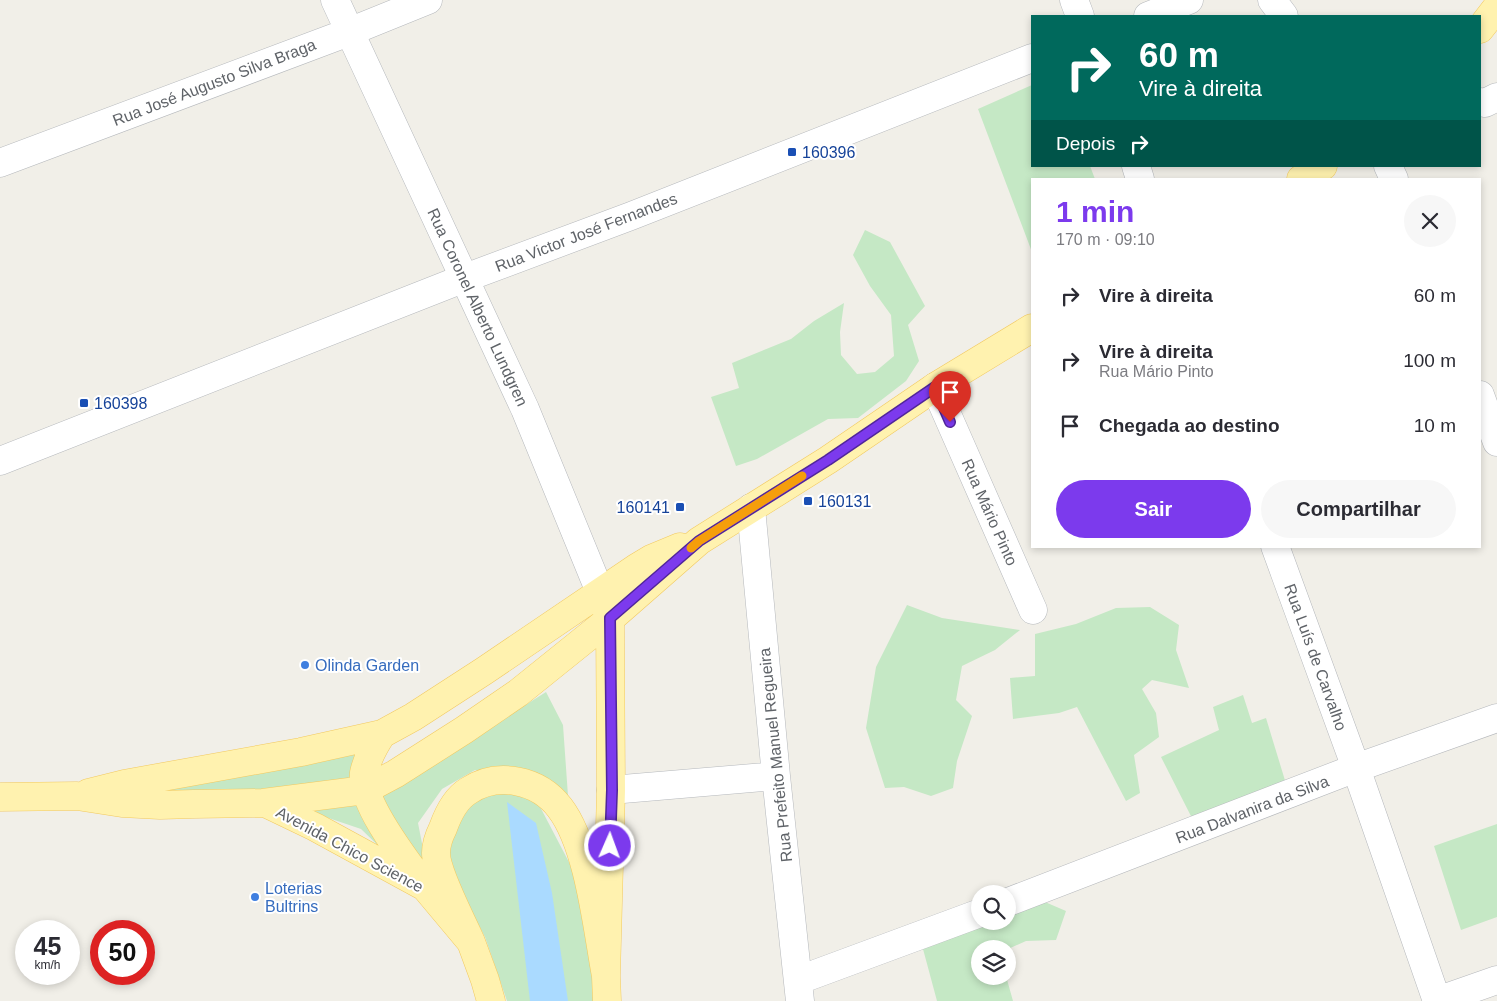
<!DOCTYPE html>
<html lang="pt">
<meta charset="utf-8">
<style>
:root{--surface:#fff;--page:#f7f7f7;--text:#2b2b33;--muted:#7c7c81;--accent:#7c3aed}
body{margin:0;font-family:Arial,sans-serif;background:var(--page);color:var(--text);height:100vh;display:flex;flex-direction:column;font-size:19px;white-space:nowrap}
*{box-sizing:border-box;margin:0}
p{font-size:16px;color:var(--muted)}
.icon{flex:none;width:28px;height:28px;fill:none;stroke:currentColor;stroke-width:2;stroke-linecap:round;stroke-linejoin:round}
.map{position:relative;flex:1;overflow:hidden}
.sheet{position:absolute;left:1031px;top:178px;width:450px;height:370px;display:flex;flex-direction:column;background:var(--surface);border-radius:0px;box-shadow:0 2px 8px #0003}
.sheet>*{flex:none}
.banner{position:absolute;left:1031px;top:15px;width:450px;height:152px;border-radius:0px;box-shadow:0 2px 8px #0003;background:#00695c;color:#fff;overflow:hidden}
.tools{position:absolute;left:971px;top:885px;display:grid;gap:10px}
.tools a{display:grid;place-items:center;width:45px;height:45px;border-radius:50%;background:var(--surface);box-shadow:0 2px 8px #0003;font-size:25px}
.speed{position:absolute;left:15px;top:920px;display:flex;gap:10px;font-size:25px;font-weight:700;text-align:center}
.speed>*{display:grid;place-content:center;width:65px;height:65px;border-radius:50%;background:var(--surface);box-shadow:0 2px 8px #0003;line-height:1}
.speed small{font-size:12px;font-weight:400}
.speed .limit{border:8px solid #d22;background:#fff;color:#111}
.pin{position:absolute;display:grid;place-items:center;width:42px;height:42px;color:#fff;margin:-51px -21px;border-radius:50% 50% 50% 0;rotate:-45deg;box-shadow:0 0 5px #0007}
.pin .icon{rotate:45deg}
.me{position:absolute;width:55px;margin:-28px;rotate:2deg;stroke-linejoin:round;filter:drop-shadow(0 0 4px #0008)}
.turn{display:flex;align-items:center;gap:18px;height:105px;padding:0 25px;font-size:22px}
.turn .icon{width:65px;height:65px;stroke-width:2.5}
.turn b{display:block;font-size:35px;line-height:42px}
.then{display:flex;align-items:center;height:48px;padding:0 25px;background:#0003;gap:10px;font-size:19px}
.round{display:grid;place-items:center;flex:none;width:52px;height:52px;border-radius:26px;background:var(--page)}
.headline{display:flex;align-items:center;justify-content:space-between;height:85px;padding:0 25px}
h1{font-size:30px;font-weight:800;line-height:38px;color:var(--accent)}
.action{display:flex;gap:10px;margin-top:auto;padding:10px 25px}
.action a{flex:1;height:58px;border-radius:30px;background:var(--accent);color:#fff;font-size:20px;font-weight:800;line-height:58px;text-align:center}
.action a+a{background:var(--page);color:var(--text)}
ul{padding:0;list-style:none}
li{display:flex;align-items:center;gap:15px;height:65px;padding:0 25px}
li div{flex:1}
li b{display:block;font-size:19px}
li em{font-style:normal}
.map>svg:first-child{display:block}
</style>
<div class="map">
<svg width="1497" height="1001" viewBox="0 0 1497 1001">
<rect width="100%" height="100%" fill="#f1efe8"/>
<path fill="#c5e8c5" d="M1032 85V166H1090L1095 179H1032V252L978 109Z
M865 230 890 242 925 306 908 325 919 361 906 381 858 418 828 419 757 459 736 466 711 397 739 388 732 363 791 339 814 321 844 303 840 332 841 355 857 374 875 372 894 356 891 315 870 286 853 255Z
M907 605 942 618 1020 630 995 650 962 666 956 700 972 716 957 761 953 788 931 796 904 787 885 788 866 728 876 667Z
M1150 607 1179 625 1176 650 1189 688 1152 680 1142 689 1156 713 1159 737 1134 755 1140 793 1126 801 1077 707 1059 713 1013 719 1010 678 1035 676V634L1076 624 1116 608Z
M546 692 563 725 568 796 567 816 523 783 475 770 442 789 418 823 428 874 376 799Z
M1243 695 1252 723 1266 718 1287 787 1194 822 1161 757 1219 730 1213 707Z
M366 747 353 783 289 794 125 791Z
M511 788 537 801 571 866 584 912 600 1001H507L485 937 446 863 450 833 468 801Z
M361 799 393 860 361 829 299 808Z
M1497 824V917L1461 930 1434 846Z
M1045 902 1066 911 1056 940 1026 941 1008 949H980V976H1006L1013 1001H937L923 949 996 921H1008V917Z"/>
<path fill="#aadaff" d="M507 802 536 823 552 893 568 1001H530Z"/>
<g fill="none" stroke-linecap="round" stroke-linejoin="round">
<g stroke="#b5b8bc" stroke-width="29">
<path id="minor" d="M335 0 525 409 600 592
M1074 0 1080 16
M1272 0 1284 16
M1148 16 1189 0
M1480 102 1485 103 1497 97
M0 163 349 32 428 0
M1136 166 1140 179
M1388 166 1394 179
M935 387 1033 610
M1480 395 1497 442
M0 461 465 278 631 216 1032 58
M751 508 776 776 800 1001
M1275 546 1356 768 1437 1001
M611 790 776 776
M1008 902 1356 768 1497 718
M799 980 980 913
M1437 1001 1497 980"/>
</g>
<g stroke="#f2c960" stroke-width="29">
<path id="major" d="M1480 29 1497 7
M1301 179 1323 166
M605 606 610 619 611 790 606 976 607 1001
M382 734C374 746 367 759 364 773 360 802 404 858 421 881
M88 793 124 784 301 752 382 734 413 717 484 671 636 568 651 559 680 547
M0 797 77 796 122 803 160 805 194 804 263 803 365 790 395 774 464 730 518 693 610 619 699 541 828 460 935 387 1032 328
M265 803 315 827 425 887 471 942 485 980 491 1001
M471 942C462 921 436 873 436 853 436 844 439 836 443 828 448 814 455 799 468 791 498 771 539 780 560 808 589 846 597 928 606 976"/>
</g>
<use href="#minor" stroke="#fff" stroke-width="28"/>
<use href="#major" stroke="#fff2af" stroke-width="28"/>
</g>
<g fill="none" stroke-linecap="round" stroke-linejoin="round">
<g stroke="#51269a" stroke-width="12">
<path id="route" d="M610 846 612 790 610 618 699 541 828 460 935 387 950 422"/>
</g>
<use href="#route" stroke="#7c3aed" stroke-width="9"/>
<path stroke="#f59e0b" stroke-width="9" d="M691 548 699 541 802 476"/>
</g>
<g fill="#1a4fb4" stroke="#fff" stroke-width="2">
<rect x="787" y="147" width="10" height="10" rx="2.5"/>
<rect x="79" y="398" width="10" height="10" rx="2.5"/>
<rect x="803" y="496" width="10" height="10" rx="2.5"/>
<rect x="675" y="502" width="10" height="10" rx="2.5"/>
</g>
<g fill="#3f7fe0" stroke="#fff" stroke-width="2">
<circle cx="305" cy="665" r="5"/>
<circle cx="255" cy="897" r="5"/>
</g>
<g text-anchor="middle" stroke-width="4" stroke-linejoin="round" paint-order="stroke">
<g font-size="16" fill="#5f6368" stroke="#fff">
<text transform="translate(214 82) rotate(-21)" y="6">Rua José Augusto Silva Braga</text>
<text transform="translate(586 232) rotate(-21)" y="6">Rua Victor José Fernandes</text>
<text transform="translate(478 307) rotate(65)" y="6">Rua Coronel Alberto Lundgren</text>
<text transform="translate(990 512) rotate(66)" y="6">Rua Mário Pinto</text>
<text transform="translate(1316 657) rotate(70)" y="6">Rua Luís de Carvalho</text>
<text transform="translate(775 755) rotate(-96)" y="6">Rua Prefeito Manuel Regueira</text>
<text transform="translate(1252 809) rotate(-21)" y="6">Rua Dalvanira da Silva</text>
<text transform="translate(350 849) rotate(28)" y="6">Avenida Chico Science</text>
</g>
<g font-size="16" fill="#164399" stroke="#fff" text-anchor="start">
<text x="802" y="158">160396</text>
<text x="94" y="409">160398</text>
<text x="818" y="507">160131</text>
<text x="670" y="513" text-anchor="end">160141</text>
</g>
<g font-size="16" fill="#366cbe" stroke="#fff" text-anchor="start">
<text x="315" y="671">Olinda Garden</text>
<text x="265" y="894">Loterias<tspan x="265" dy="18">Bultrins</tspan></text>
</g>
</g>
</svg>
<div class="tools">
<a><svg class="icon" aria-label="search" viewBox="0 0 24 24"><circle cx="10" cy="10" r="6"/><path d="M15 15l6 6"/></svg></a>
<a><svg class="icon" aria-label="layers" viewBox="0 0 24 24"><path d="M12 4l9 5-9 5-9-5zM3 14l9 5 9-5"/></svg></a>
</div>
<div class="speed"><div>45<small>km/h</small></div><div class="limit">50</div></div>
<div class="pin" style="left:950px;top:422px;background:#d93025"><svg class="icon" aria-label="arrive" viewBox="0 0 24 24"><path d="M6 21V4h12l-3 4 3 4H6"/></svg></div>
<svg class="me" style="left:610px;top:846px" viewBox="-20 -20 40 40"><circle r="17" fill="#7c3aed" stroke="#fff" stroke-width="3"/><path d="M0-11L8 9 0 5-8 9z" fill="#fff"/></svg>
<div class="banner">
<div class="turn"><svg class="icon" aria-label="right" viewBox="0 0 24 24"><path d="M7 20v-9h11M14 6l5 5-5 5"/></svg><div><b>60 m</b>Vire à direita</div></div>
<div class="then">Depois<svg class="icon" aria-label="right" viewBox="0 0 24 24"><path d="M7 20v-9h11M14 6l5 5-5 5"/></svg></div>
</div>
<section class="sheet">
<div class="headline"><div><h1>1 min</h1><p>170 m · 09:10</p></div><a class="round"><svg class="icon" aria-label="close" viewBox="0 0 24 24"><path d="M6 6l12 12M18 6L6 18"/></svg></a></div>
<ul>
<li><svg class="icon" aria-label="right" viewBox="0 0 24 24"><path d="M7 20v-9h11M14 6l5 5-5 5"/></svg><div><b>Vire à direita</b></div><em>60 m</em></li>
<li><svg class="icon" aria-label="right" viewBox="0 0 24 24"><path d="M7 20v-9h11M14 6l5 5-5 5"/></svg><div><b>Vire à direita</b><p>Rua Mário Pinto</p></div><em>100 m</em></li>
<li><svg class="icon" aria-label="arrive" viewBox="0 0 24 24"><path d="M6 21V4h12l-3 4 3 4H6"/></svg><div><b>Chegada ao destino</b></div><em>10 m</em></li>
</ul>
<div class="action"><a>Sair</a><a>Compartilhar</a></div>
</section>
</div>
